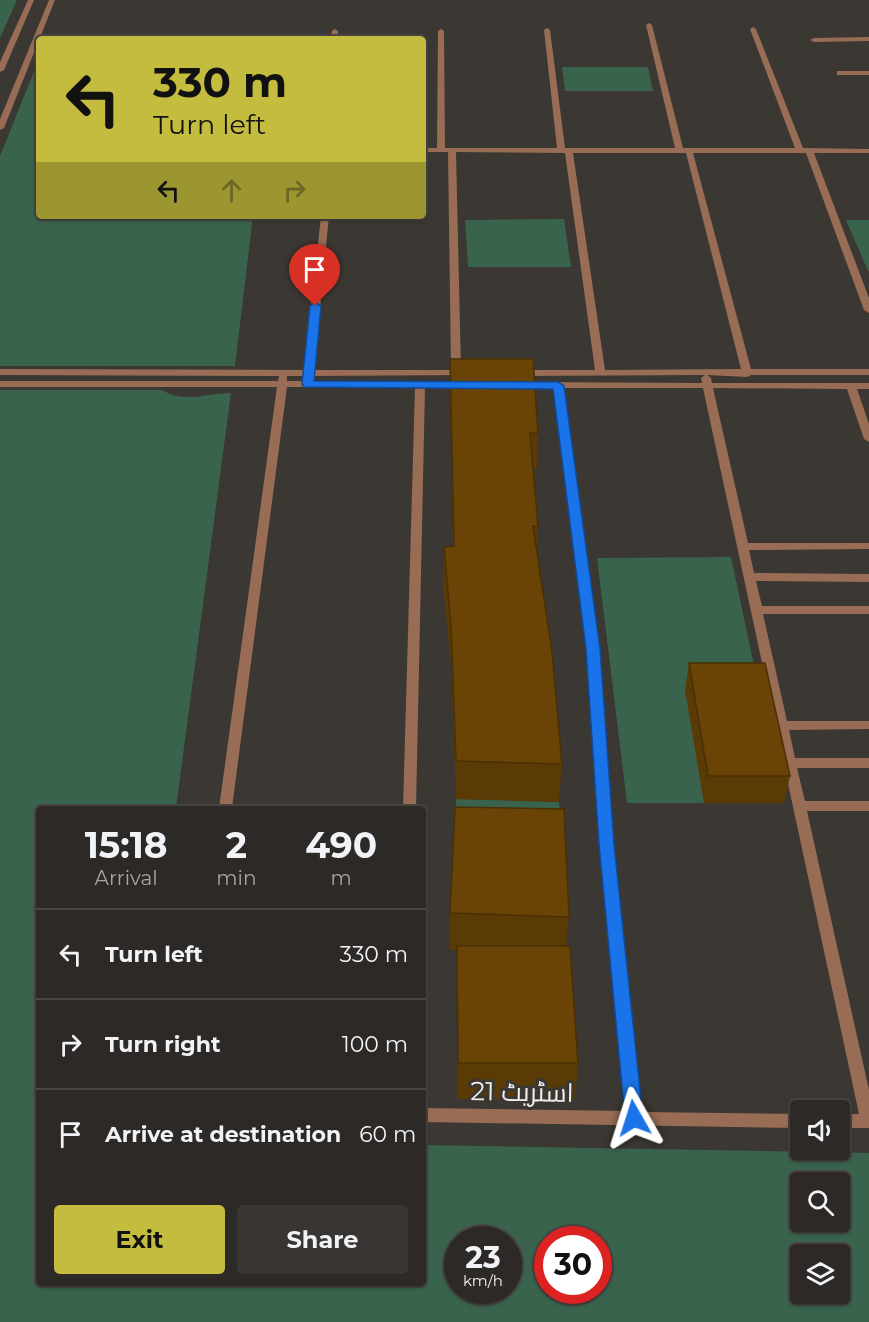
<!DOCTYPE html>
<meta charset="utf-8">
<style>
:root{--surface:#2c2926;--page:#383532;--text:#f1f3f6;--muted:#a6a6a7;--line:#484543;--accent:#c4bc3e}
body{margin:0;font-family:Montserrat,Cairo,sans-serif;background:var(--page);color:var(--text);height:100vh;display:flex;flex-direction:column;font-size:22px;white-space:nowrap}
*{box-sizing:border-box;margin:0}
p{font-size:20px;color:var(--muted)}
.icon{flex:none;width:33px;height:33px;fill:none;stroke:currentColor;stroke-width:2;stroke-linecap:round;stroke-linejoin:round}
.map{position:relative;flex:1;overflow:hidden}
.panel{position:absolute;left:36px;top:806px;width:390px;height:480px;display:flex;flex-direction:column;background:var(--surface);border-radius:6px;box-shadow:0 2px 4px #0004,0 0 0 2px var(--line)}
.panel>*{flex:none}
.banner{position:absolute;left:36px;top:36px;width:390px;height:183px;border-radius:6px;box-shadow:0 2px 4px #0004,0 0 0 2px var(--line);background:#c4bc3e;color:#111;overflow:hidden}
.fabs{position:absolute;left:790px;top:1100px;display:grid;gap:12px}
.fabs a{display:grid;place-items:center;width:60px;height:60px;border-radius:6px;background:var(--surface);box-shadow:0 2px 4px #0004,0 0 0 2px var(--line);font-size:30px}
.speed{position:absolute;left:444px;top:1226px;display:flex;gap:12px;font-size:30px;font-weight:700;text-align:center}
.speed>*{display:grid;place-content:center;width:78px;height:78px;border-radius:50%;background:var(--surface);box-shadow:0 2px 4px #0004,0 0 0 2px var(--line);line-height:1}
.speed small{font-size:15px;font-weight:400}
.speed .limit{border:9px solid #d22;background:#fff;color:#111}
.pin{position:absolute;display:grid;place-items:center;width:51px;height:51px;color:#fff;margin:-62px -26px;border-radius:50% 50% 50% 0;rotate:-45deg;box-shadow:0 0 6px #0007}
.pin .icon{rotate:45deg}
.me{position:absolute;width:66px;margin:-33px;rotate:354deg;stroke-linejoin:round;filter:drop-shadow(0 0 4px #0008)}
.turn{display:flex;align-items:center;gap:21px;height:126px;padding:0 18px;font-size:27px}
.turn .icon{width:78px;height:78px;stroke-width:2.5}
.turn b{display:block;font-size:42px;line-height:51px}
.lanes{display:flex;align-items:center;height:57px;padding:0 18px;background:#0003;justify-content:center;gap:30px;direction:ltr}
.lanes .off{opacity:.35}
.eta{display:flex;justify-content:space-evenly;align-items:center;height:102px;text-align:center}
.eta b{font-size:36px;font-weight:700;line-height:42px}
.action{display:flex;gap:12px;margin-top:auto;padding:12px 18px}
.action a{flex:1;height:69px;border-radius:6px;background:var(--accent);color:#111;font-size:24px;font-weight:700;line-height:69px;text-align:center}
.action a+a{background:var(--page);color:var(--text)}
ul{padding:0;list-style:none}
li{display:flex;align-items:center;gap:18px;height:90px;padding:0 18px;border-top:2px solid var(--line)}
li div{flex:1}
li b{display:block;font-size:22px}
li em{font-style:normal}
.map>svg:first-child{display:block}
</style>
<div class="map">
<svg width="869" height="1322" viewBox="0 0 869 1322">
<rect width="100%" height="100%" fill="#3b3732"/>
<path fill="#3a634d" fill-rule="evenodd" d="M0 0H17L0 38Z
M39 59V216H253L235 366H0V156Z
M562 67H648L653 91H565Z
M564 219 571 267H468L465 220Z
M846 220H869V271H868Z
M0 390H162C186 404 206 393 231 393L176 808H39V1282H423V1145L869 1153V1322H0ZM801 1182H840V1221H801ZM458 1239H508V1290H458ZM548 1239H598V1290H548ZM801 1254H840V1293H801Z
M731 557 759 689 704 803H627L597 558Z
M456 799 559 802 561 847 454 844Z"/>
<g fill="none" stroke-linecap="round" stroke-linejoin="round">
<path fill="#986c55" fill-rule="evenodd" d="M28 0H34L4 70 0 72V62Z
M49 0H55L4 128 0 130V119Z
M649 23 652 25 683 148H795L750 29 753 27 756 29 803 148 869 149V153H814L869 298V313L864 310 806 153H693L751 369H869V375H751L747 377 707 375 711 378 712 383H869V389H857L869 424V442L864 439 847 389 713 388 748 543H869V549L749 550 754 573 869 574V582L756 581 762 606H869V614H763L787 721H869V729L789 730 795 758H869V768H797L805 801H869V811H807L869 1090V1128H840V1114H859L703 388H563L599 649 614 844 641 1112 801 1114V1128L423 1122V1108L626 1111 600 844 587 649 553 388H519L514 385 519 382 702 383 701 378 705 375 519 376 514 373 519 370H595L565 153 456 152 461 370 469 371V375L313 376 311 381H466L471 384 466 387H425L416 808H403L415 387H287L232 808H219L277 387H0V381H278L279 376 0 375V369L304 370 321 216H329L314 370H451L448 152H423V148H437L438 31 441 29 444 31 445 148H557L544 30 547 28 550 30 565 148H675L646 25ZM573 153H686L741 369 605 370ZM287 376H303L305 381H287Z
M335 29 338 31V39H330L332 31Z
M869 37V41L814 42 810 40 814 38Z
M837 71H869V75H837Z"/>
</g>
<path fill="#5a3a05" d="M450 359 538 433 537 469H534L538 526 537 552 562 764 559 802 456 799 451 665 443 584 444 547 453 546 450 394Z
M689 663 790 776 784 803H704L685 690Z
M450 913 569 917 566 946 578 1063 575 1099H457V950H450Z"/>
<path fill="#694406" stroke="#4a3004" stroke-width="1.5" d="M450 359H533L538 433H530L538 526H533L552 652 562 764 456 761 451 627 444 547 454 546Z
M689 663H765L790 776H708Z
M455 807 564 809 569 917 450 913Z
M457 946H570L578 1063H458Z"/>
<path fill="#1a73e8" stroke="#114b97" stroke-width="1.5" d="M315 302 321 306 314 381 558 382 564 386 600 649 614 844 643 1118 640 1124 634 1126 627 1124 625 1118 599 844 586 649 553 389 304 387 302 384 310 306Z"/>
<g text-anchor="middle" stroke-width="6" stroke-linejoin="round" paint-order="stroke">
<g font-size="26" fill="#f0eeea" stroke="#3b3732">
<text transform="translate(522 1092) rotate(1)" y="9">اسٹریٹ 21</text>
</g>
</g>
</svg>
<div class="fabs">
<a><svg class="icon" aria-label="sound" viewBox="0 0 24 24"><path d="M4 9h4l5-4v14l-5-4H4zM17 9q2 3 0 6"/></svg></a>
<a><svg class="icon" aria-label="search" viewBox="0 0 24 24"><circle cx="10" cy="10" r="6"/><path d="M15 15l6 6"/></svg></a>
<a><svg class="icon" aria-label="layers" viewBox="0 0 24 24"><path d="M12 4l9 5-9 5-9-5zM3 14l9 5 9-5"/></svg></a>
</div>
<div class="speed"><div>23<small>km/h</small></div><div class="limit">30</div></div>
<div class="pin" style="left:315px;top:306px;background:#d93025"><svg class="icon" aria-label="arrive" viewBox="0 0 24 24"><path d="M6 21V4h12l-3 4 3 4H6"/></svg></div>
<svg class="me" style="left:634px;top:1118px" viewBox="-20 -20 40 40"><path d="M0-17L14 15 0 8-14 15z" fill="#1a73e8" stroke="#fff" stroke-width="4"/></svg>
<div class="banner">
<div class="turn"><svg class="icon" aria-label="left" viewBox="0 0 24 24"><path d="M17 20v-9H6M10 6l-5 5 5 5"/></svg><div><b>330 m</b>Turn left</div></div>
<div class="lanes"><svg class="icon" aria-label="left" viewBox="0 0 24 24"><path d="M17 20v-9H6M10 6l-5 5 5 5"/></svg><svg class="icon off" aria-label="ahead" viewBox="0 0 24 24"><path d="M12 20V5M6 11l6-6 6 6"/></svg><svg class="icon off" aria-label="right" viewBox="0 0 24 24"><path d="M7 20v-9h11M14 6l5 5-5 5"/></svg></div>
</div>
<section class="panel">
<div class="eta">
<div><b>15:18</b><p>Arrival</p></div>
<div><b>2</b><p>min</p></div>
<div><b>490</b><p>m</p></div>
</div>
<ul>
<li><svg class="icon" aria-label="left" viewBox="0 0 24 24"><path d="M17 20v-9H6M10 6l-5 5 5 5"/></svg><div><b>Turn left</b></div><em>330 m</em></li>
<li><svg class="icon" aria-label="right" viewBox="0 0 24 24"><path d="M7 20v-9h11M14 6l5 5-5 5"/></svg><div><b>Turn right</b></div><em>100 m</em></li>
<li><svg class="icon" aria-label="arrive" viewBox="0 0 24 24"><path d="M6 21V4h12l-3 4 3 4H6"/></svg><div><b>Arrive at destination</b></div><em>60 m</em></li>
</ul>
<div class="action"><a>Exit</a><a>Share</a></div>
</section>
</div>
